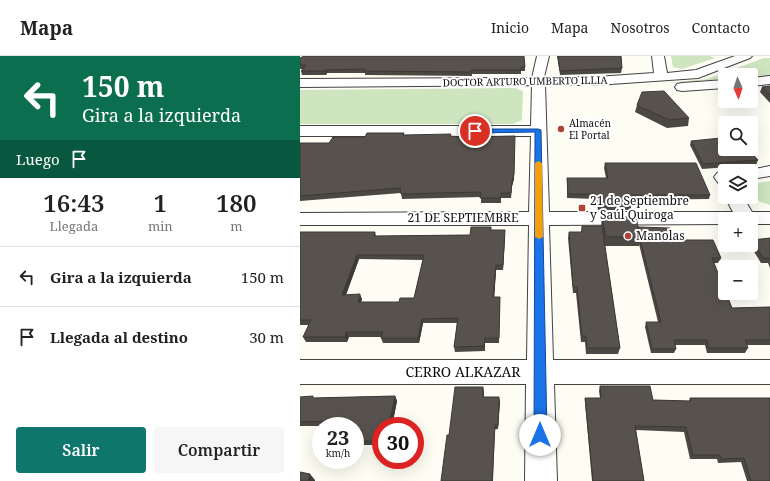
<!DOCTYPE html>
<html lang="es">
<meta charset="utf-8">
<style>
:root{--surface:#fff;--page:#f6f6f6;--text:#222;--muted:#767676;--line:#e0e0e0;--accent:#0f766e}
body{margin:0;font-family:"Noto Serif",serif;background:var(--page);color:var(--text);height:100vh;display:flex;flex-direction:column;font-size:15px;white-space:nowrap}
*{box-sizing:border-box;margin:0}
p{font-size:13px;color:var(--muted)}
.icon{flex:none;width:22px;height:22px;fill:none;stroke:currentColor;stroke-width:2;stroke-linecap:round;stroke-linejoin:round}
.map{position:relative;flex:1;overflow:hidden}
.sheet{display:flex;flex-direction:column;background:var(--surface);width:300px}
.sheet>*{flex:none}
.top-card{background:#0b6e4f;color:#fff;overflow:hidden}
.needle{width:26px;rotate:177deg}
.tools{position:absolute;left:418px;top:12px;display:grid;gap:8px}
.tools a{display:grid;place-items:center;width:40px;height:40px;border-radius:4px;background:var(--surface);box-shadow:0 4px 16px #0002;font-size:20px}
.speed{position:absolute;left:12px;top:361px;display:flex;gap:8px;font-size:20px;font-weight:700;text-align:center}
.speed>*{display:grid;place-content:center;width:52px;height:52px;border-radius:50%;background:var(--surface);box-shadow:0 4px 16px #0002;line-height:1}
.speed small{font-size:10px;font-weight:400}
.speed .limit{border:6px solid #d22;background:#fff;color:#111}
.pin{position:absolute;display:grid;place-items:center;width:34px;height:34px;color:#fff;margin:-17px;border:2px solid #fff;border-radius:50%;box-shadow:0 1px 4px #0007}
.me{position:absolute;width:44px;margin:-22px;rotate:0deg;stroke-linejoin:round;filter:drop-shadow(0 0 3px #0008)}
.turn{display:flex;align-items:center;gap:14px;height:84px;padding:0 16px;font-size:18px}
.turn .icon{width:52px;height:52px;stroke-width:2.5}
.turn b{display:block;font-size:28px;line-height:34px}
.then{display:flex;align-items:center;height:38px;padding:0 16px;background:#0003;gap:8px;font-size:15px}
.eta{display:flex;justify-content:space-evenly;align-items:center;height:68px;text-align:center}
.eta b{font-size:24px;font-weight:600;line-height:28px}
.action{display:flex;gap:8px;margin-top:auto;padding:8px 16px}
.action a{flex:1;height:46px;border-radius:4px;background:var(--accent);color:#fff;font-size:16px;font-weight:600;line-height:46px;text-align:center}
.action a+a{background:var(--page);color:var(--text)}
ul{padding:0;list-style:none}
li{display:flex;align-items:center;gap:12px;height:60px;padding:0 16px;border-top:1px solid var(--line)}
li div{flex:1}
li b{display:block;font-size:15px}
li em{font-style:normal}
header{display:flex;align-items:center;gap:24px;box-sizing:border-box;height:56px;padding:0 20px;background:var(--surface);border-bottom:1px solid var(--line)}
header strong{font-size:19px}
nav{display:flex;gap:22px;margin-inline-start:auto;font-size:14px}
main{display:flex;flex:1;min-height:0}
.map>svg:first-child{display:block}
</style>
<header>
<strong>Mapa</strong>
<nav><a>Inicio</a><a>Mapa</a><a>Nosotros</a><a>Contacto</a></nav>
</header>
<main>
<section class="sheet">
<div class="top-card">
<div class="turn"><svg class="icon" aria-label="left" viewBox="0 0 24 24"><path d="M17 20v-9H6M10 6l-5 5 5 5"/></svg><div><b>150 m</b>Gira a la izquierda</div></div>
<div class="then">Luego<svg class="icon" aria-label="arrive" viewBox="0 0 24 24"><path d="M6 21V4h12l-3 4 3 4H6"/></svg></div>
</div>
<div class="eta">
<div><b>16:43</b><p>Llegada</p></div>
<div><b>1</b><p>min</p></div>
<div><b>180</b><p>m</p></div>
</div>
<ul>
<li><svg class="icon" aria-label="left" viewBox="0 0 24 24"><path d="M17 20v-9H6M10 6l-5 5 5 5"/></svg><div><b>Gira a la izquierda</b></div><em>150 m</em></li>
<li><svg class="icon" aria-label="arrive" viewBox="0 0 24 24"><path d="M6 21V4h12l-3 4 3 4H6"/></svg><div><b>Llegada al destino</b></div><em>30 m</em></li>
</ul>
<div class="action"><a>Salir</a><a>Compartir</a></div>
</section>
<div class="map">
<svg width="470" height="425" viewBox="0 0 470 425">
<rect width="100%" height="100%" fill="#fdfdf3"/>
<path fill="#cee5c0" d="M371 0H410L415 2 382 13 373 11Z
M464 2H470V20L451 21V19H425V23L356 28 407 23Z
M215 32 223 35 222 64 213 68H0V34Z
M470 125V149L452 143 451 128Z"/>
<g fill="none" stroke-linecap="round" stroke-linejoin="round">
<g stroke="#424242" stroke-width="2">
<path id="minor" d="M0 0H7L4 3 0 5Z
M237 0H249L244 21H296L354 17 352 0H364L367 17 396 14 435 0H452L450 2 398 22 296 29H245L249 156H433L425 141H443L452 156H470V168H451V163H425V168L249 169 253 304H470V328H254L257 425H225L226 328H0V304H227L229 169H0V157L229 156 231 80H0V70H231L232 29 0 31V23L232 22Z
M470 20V28L451 30V22Z
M425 24V32L382 35 377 34 375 31 377 28 382 27Z
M470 110V120L451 123V115H444Z
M425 115V129L419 128 414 121 417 117Z"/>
</g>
<use href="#minor" fill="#fff" fill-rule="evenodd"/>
</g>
<path fill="#4b4742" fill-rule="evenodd" d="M257 0H321L322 12 321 17 260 19Z
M0 2 225 11V15H221V18H172V20L65 19V17H27L26 19H2L1 15 3 13H0Z
M470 30V47L460 36 462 31Z
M337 49 389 62 388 70 367 72 335 56Z
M104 77V79L214 123 212 130 211 142H201V147H181V141L102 143 101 137 0 145V87H29L65 81Z
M391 85 458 104 456 109 402 113 390 89Z
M305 107 410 139 409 143 330 144 331 150V154H298L296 143 267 142V122H306L304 112Z
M302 161 338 171 421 202 419 207H414L432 252 470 251V289H447L448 292 445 297H407L405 289H375L376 293 374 297H351L345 271 346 266H358L339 188V190H305L320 292 318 298H286L285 286H281L276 237H273L268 182 269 176H281L282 170H301Z
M191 171V174L205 179 203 214H196L194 241 200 246 199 287H185V295L155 296 154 291 157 267H123L119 287H83L81 282 82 281H49L47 286H6L3 281 9 269H0V176H75L76 180 170 179ZM59 203 123 204 114 242 99 246H61L62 243 46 239Z
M470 183V212L468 207H461L450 189H451V186L452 184Z
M300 330 353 344 389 345 390 342 470 425H447L441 406 418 407 417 403H390L384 376 336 374 344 425H292L285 346V342H300L299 335Z
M183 331 184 335V341L200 345 198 373 149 379Z
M95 340 97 345 92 370H81V389H55V370H0V341L14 342Z
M21 404H51L22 405Z"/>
<path fill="#3d3936" d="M26 14 27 17 26 19 25 15Z
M215 85 214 123 212 130 211 142 212 125Z
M205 174V179L203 214V209Z
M57 199 59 203 44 244 42 239Z
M196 209V214L194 246 193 241Z
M60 238 62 243 60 251 58 246Z
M122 263 123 267 119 287 118 282Z
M46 276 49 281 47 286 45 281Z
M185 282V295L184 290Z
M95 340 97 345 92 370H89Z
M199 341 200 345 198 373V369Z
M195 369V373L193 425H192Z
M10 418 15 424V425H8Z"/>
<path fill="#57524d" stroke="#3d3936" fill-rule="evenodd" d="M4 0H224L225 11H221V14H172L171 16 64 15 65 13 26 14 25 15H1L6 9H0V2Z
M258 0H321L322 12 260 15Z
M470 30V39L462 31Z
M364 35 389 62 369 64 337 49 342 36Z
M67 77H104L103 79 151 78 150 80 164 81 215 80 214 118 212 125 211 137H201V142H180L181 136 101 138 100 132 0 140V87H29L33 81H65Z
M421 82 425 86V93H448L458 104 403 108 391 85Z
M305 107H396L410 139H329L331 150H299L296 138H268L267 122H308Z
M302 161H336L340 181H306Z
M282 170H302L320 292H287L286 280H282L277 231H273L269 176H282Z
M171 171H191V174H205L203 209H196L193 241H200L199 282H185L184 290 154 291 158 262 122 263 118 282H81L83 276H46L45 281H3L11 264H0V176H75L74 180 170 179ZM57 199H124L114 242H100L99 246H58L60 238 42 239Z
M338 171 370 172 374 184H413L421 202H412L425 235V237H426L432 252 470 251V284H445L448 292H409L407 284H374L376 293H352L346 266H361L340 183V181Z
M470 182V202H463L452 184Z
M300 330H350L353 344 391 345 390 342H470V425H451L444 402 421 403 420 399H393L386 371 335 370 344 425H293L285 342H301Z
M155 331H183V341H199L198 369H195L192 425H141L147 379H149Z
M13 340V342L95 340 89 370H81V385H55V370H29L31 365 0 366V341Z
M21 395V401H19Z
M0 416 10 418 8 425H0Z"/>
<path fill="#1a73e8" stroke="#114b97" d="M172 73H238L241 74 247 379 245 383 240 385 236 383 234 379 235 76 175 77 171 75Z"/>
<path fill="#f59e0b" d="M238 105 242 107 243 181 239 183 235 181V107Z"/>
<g fill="#af4338" stroke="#fff" stroke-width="1.5">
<circle cx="261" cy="73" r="4"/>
<rect x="278" y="148" width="8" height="8" rx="2"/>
<circle cx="328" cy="180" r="4"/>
</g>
<g text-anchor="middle" stroke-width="4" stroke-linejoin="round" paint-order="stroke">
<g font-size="10" fill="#0f0f0f" stroke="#fff">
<text transform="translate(225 25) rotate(-1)" y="4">DOCTOR ARTURO UMBERTO ILLIA</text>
</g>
<g font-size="10" fill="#0f0f0f" stroke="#fff" text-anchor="start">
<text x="269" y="71">Almacén<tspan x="269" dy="12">El Portal</tspan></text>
</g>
<g font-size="12" fill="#0f0f0f" stroke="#fff" text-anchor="start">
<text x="290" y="149">21 de Septiembre<tspan x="290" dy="14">y Saúl Quiroga</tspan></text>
<text x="336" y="184">Manolas</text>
</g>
<g font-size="12" fill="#0f0f0f" stroke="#fff">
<text x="163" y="166">21 DE SEPTIEMBRE</text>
</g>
<g font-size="14" fill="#0f0f0f" stroke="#fff">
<text x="163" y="321">CERRO ALKAZAR</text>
</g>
</g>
</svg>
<div class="tools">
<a><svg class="needle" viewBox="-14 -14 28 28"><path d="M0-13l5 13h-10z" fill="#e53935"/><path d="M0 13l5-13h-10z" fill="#767676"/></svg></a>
<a><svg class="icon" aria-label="search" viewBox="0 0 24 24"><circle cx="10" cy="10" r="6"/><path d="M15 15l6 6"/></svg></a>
<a><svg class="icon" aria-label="layers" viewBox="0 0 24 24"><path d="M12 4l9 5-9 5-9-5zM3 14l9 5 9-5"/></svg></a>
<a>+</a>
<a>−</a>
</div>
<div class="speed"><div>23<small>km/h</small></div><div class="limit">30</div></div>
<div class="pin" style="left:175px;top:75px;background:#d93025"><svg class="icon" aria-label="arrive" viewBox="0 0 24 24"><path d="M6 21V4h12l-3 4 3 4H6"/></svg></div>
<svg class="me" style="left:240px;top:379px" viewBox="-20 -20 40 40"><circle r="19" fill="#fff"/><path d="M0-13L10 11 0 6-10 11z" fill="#1a73e8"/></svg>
</div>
</main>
